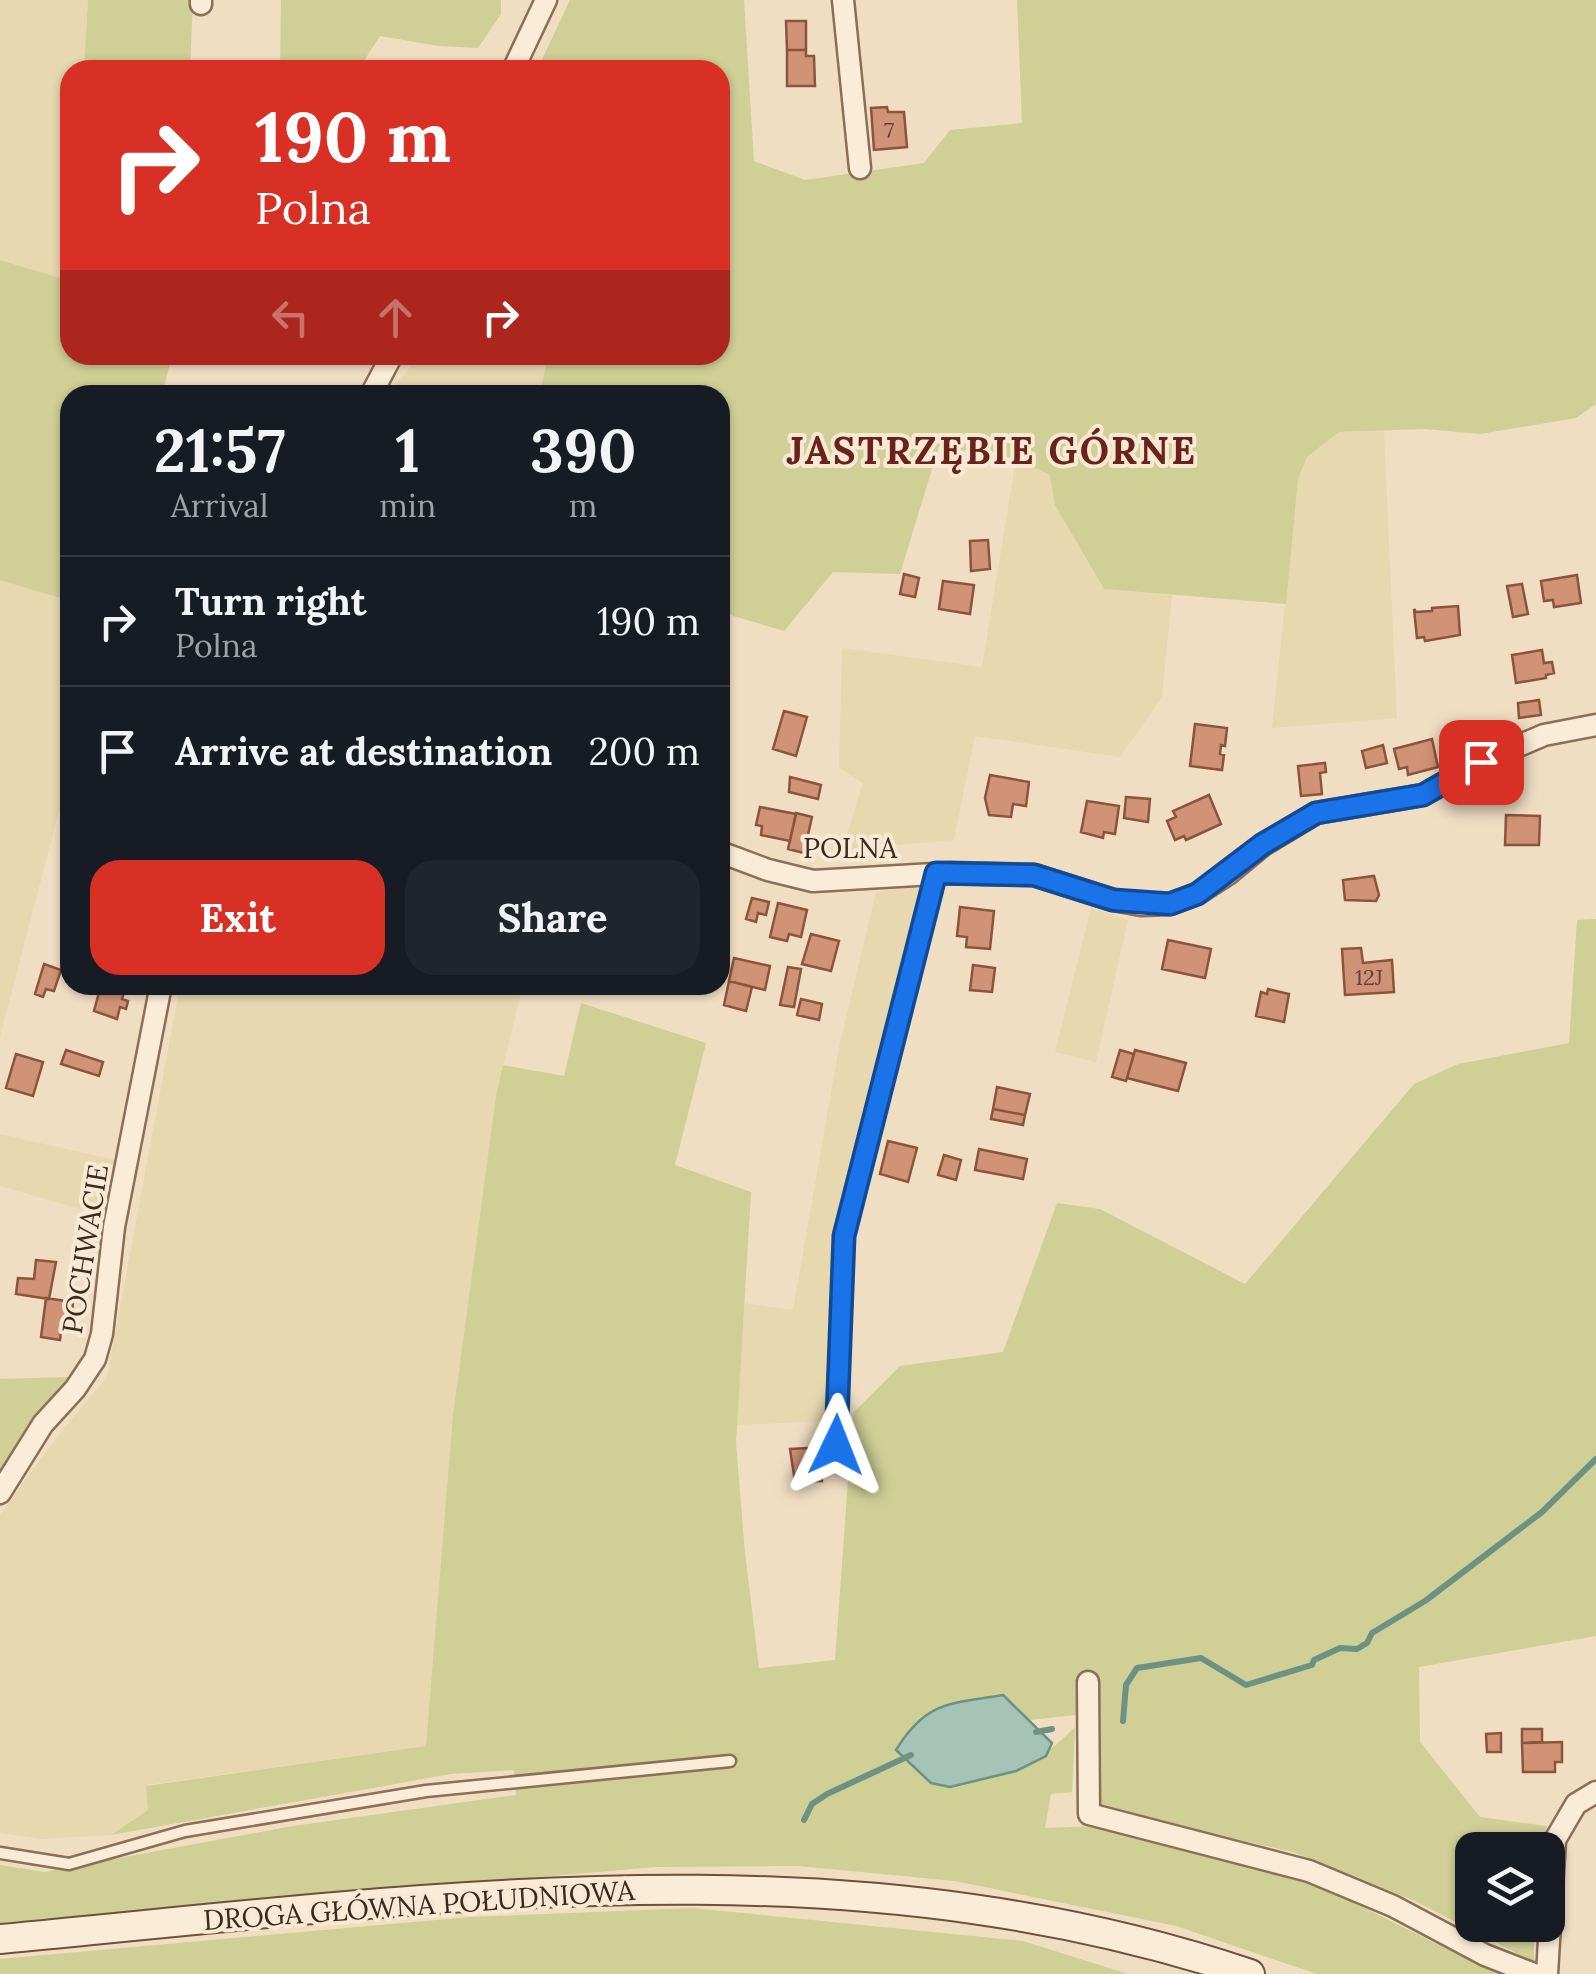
<!DOCTYPE html>
<meta charset="utf-8">
<style>
:root{--surface:#171b24;--page:#20242c;--text:#f1f3f6;--muted:#9ea1a6;--line:#363941;--accent:#d93025}
body{margin:0;font-family:Lora,serif;background:var(--page);color:var(--text);height:100vh;display:flex;flex-direction:column;font-size:38px;white-space:nowrap}
*{box-sizing:border-box;margin:0}
p{font-size:32px;color:var(--muted)}
.icon{flex:none;width:55px;height:55px;fill:none;stroke:currentColor;stroke-width:2;stroke-linecap:round;stroke-linejoin:round}
.map{position:relative;flex:1;overflow:hidden}
.panel{position:absolute;left:60px;top:385px;width:670px;height:610px;display:flex;flex-direction:column;background:var(--surface);border-radius:30px;box-shadow:0 2px 8px #0004}
.panel>*{flex:none}
.guide{position:absolute;left:60px;top:60px;width:670px;height:305px;border-radius:30px;box-shadow:0 2px 8px #0004;background:#d93025;color:#fff;overflow:hidden}
.buttons{position:absolute;left:1455px;top:1832px;display:grid;gap:20px}
.buttons a{display:grid;place-items:center;width:110px;height:110px;border-radius:20px;background:var(--surface);box-shadow:0 2px 8px #0004;font-size:50px}
.pin{position:absolute;display:grid;place-items:center;width:85px;height:85px;color:#fff;margin:-42px;border-radius:20px;box-shadow:0 5px 15px #0006}
.me{position:absolute;width:110px;margin:-55px;rotate:2deg;stroke-linejoin:round;filter:drop-shadow(0 0 8px #0008)}
.turn{display:flex;align-items:center;gap:35px;height:210px;padding:0 30px;font-size:45px}
.turn .icon{width:130px;height:130px;stroke-width:2.5}
.turn b{display:block;font-size:70px;line-height:85px}
.lanes{display:flex;align-items:center;height:95px;padding:0 30px;background:#0003;justify-content:center;gap:50px;direction:ltr}
.lanes .off{opacity:.35}
.eta{display:flex;justify-content:space-evenly;align-items:center;height:170px;text-align:center}
.eta b{font-size:60px;font-weight:700;line-height:70px}
.action{display:flex;gap:20px;margin-top:auto;padding:20px 30px}
.action a{flex:1;height:115px;border-radius:30px;background:var(--accent);color:#fff;font-size:40px;font-weight:700;line-height:115px;text-align:center}
.action a+a{background:var(--page);color:var(--text)}
ul{padding:0;list-style:none}
li{display:flex;align-items:center;gap:30px;height:130px;padding:0 30px;border-top:2px solid var(--line)}
li div{flex:1}
li b{display:block;font-size:38px}
li em{font-style:normal}
.map>svg:first-child{display:block}
</style>
<div class="map">
<svg width="1596" height="1974" viewBox="0 0 1596 1974">
<rect width="100%" height="100%" fill="#f0dec3"/>
<path fill="#e7d8b0" d="M0 0H88L84 70H70V281L0 260Z
M421 355H551L541 395H386Z
M1384 431 1397 718 1272 728 1298 479 1307 457 1339 432Z
M1016 459 1050 475 1055 505 1104 589 1172 595 1162 697 1120 757 975 736 954 840 842 850 863 783 839 768 842 648 982 667Z
M0 580 70 601V769L0 1037Z
M921 887 834 1239 829 1421 737 1425 743 1303 793 1310 839 1047 876 892Z
M1091 908 1128 920 1096 1062 1055 1052Z
M180 985H523L496 1096 453 1415 427 1746 147 1785 148 1810 111 1835 42 1839 0 1833V1515L56 1438 107 1377Z
M0 1134 115 1160 94 1213 0 1186Z"/>
<path fill="#cfcf96" d="M88 0H193L190 70H84Z
M281 0H501V14L478 48 439 46 380 36 358 70H280Z
M570 0H744L754 161 805 180 924 163 950 130 1022 123 1017 0H1596V404L1576 418 1480 434 1425 429 1339 432 1307 457 1298 479 1286 604 1104 589 1055 505 1050 475 1016 459 939 446 900 574 833 572 784 631 720 612V395H539L549 355H720V70H537Z
M0 260 70 281V355H172L162 395H70V601L0 580Z
M1596 919V1636L1419 1667 1420 1742 1480 1817 1547 1826 1540 1850H1472V1925H1534V1962L1415 1901 1293 1852 1097 1807 1094 1713 1030 1720 1003 1695 950 1787C1011 1772 1030 1772 1075 1727L1072 1792 1051 1794 1045 1828 1097 1826 1310 1881 1465 1958 1505 1974H1317L1176 1926 955 1881 798 1866 656 1867 0 1923V1865L44 1872 293 1826 516 1795 514 1770 451 1774 111 1835 148 1810 146 1786 426 1746 453 1415 496 1096 503 1065 564 1076 581 1003 706 1043 675 1165 751 1192 736 1443 745 1553 759 1668 835 1660 853 1413 900 1366 1003 1352 1057 1203 1100 1209 1245 1284 1414 1084 1458 1064 1569 1043 1577 920Z
M69 1377 0 1470V1379Z
M693 1908 1023 1941 1128 1974H0V1959L470 1917Z"/>
<path fill="#a6c3b7" stroke="#6c9284" stroke-width="2.5" d="M1003 1695 1052 1743 1046 1756 1016 1771 950 1787 931 1783 896 1750C927 1700 950 1704 1003 1695Z"/>
<g fill="none" stroke-linecap="round" stroke-linejoin="round">
<path stroke="#6c9284" stroke-width="6" d="M1123 1721 1126 1685 1137 1668 1201 1658 1246 1685 1312 1665 1314 1660 1340 1648 1357 1649 1367 1643 1372 1633 1425 1601 1542 1512 1596 1459
M1036 1732 1052 1729
M804 1820 812 1804 827 1794 911 1755"/>
</g>
<path fill="#d19377" stroke="#8c543d" stroke-width="2.5" d="M786 21H806V50H787Z
M787 50H806V56H814L815 86H787Z
M887 107 888 112H904L907 147 874 150 871 108Z
M988 540 990 569 971 571 970 541Z
M904 574 919 578 915 597 900 594Z
M1577 575 1581 603 1554 607 1553 600 1544 601 1541 581Z
M943 581 974 585 970 614 939 609Z
M1522 584 1528 614 1513 617 1507 586Z
M1458 606 1460 635 1425 641 1424 637 1417 638 1414 609 1416 612 1432 611V608Z
M1542 650 1544 663 1552 662 1554 673 1546 675V678L1516 683 1512 655Z
M1539 700 1541 715 1519 718 1518 703Z
M784 711 807 717 796 756 773 749Z
M1195 724 1227 728 1225 746 1221 745 1220 754 1224 755 1222 770 1190 766Z
M1432 739 1438 767 1408 775 1407 767 1399 769 1394 749Z
M1383 745 1387 763 1366 768 1362 751Z
M1325 763 1326 772 1320 773 1322 794 1301 796 1298 766Z
M990 775 1029 782 1026 806 1013 804 1011 817 989 815 985 798Z
M790 777 821 785 818 799 789 792Z
M1209 795 1221 824 1186 840 1184 836 1175 840 1167 821 1176 817 1173 811Z
M1126 797 1150 799 1148 822 1124 818Z
M1087 801 1119 806 1115 834 1104 832 1103 838 1081 832Z
M760 807 796 814 790 841 761 835 762 826 756 825Z
M796 813 812 817 804 853 788 849Z
M1506 815 1540 816 1539 845H1505Z
M1374 876 1379 895 1376 901 1345 900 1343 880Z
M752 898 769 902 766 915 758 913 756 922 746 919Z
M778 903 807 910 801 937 789 934 787 941 770 937Z
M960 907 994 911 990 949 966 947 967 937 957 936Z
M811 934 839 941 831 971 802 964Z
M1168 940 1211 949 1205 978 1162 969Z
M1361 948 1363 963 1392 960 1394 992 1345 995 1342 949Z
M734 958 770 966 765 990 729 981Z
M44 964 61 970 54 991 46 989 43 997 35 994Z
M973 965 995 968 992 992 970 990Z
M788 967 801 969 794 1007 780 1005Z
M729 981 752 987 746 1011 724 1005Z
M101 985 126 986 122 999 128 1001 126 1009 120 1007 117 1019 94 1011Z
M1268 989 1289 994 1284 1022 1256 1016 1261 992 1267 994Z
M801 999 822 1004 819 1020 797 1015Z
M66 1050 103 1062 99 1076 61 1064Z
M1120 1050 1134 1054 1126 1081 1112 1077Z
M1135 1050 1186 1063 1178 1091 1127 1078Z
M16 1054 43 1062 33 1096 6 1088Z
M997 1087 1030 1094 1025 1115 993 1109Z
M993 1109 1025 1115 1023 1125 991 1119Z
M888 1141 917 1148 908 1182 880 1174Z
M979 1149 1027 1159 1023 1179 975 1170Z
M944 1155 961 1160 956 1180 938 1175Z
M36 1260 56 1262 49 1299 16 1294 18 1278 34 1279Z
M46 1298 73 1302 70 1332 61 1331 60 1340 41 1337Z
M809 1448 810 1453H821L822 1481 795 1482 790 1449Z
M1522 1729H1542V1742L1522 1743Z
M1501 1733V1752H1487L1486 1734Z
M1562 1742V1762H1555V1772H1523L1522 1743Z"/>
<g fill="none" stroke-linecap="round" stroke-linejoin="round">
<g stroke="#8c6e59" stroke-width="15">
<path id="service" d="M837 1445 844 1236 936 873
M0 1853 69 1864 185 1831 426 1791 730 1761"/>
</g>
<g stroke="#8c6e59" stroke-width="25">
<path id="minor" d="M843 0 860 168
M201 4V0
M513 70 546 0
M371 395 392 355
M720 852 768 870 813 881 951 873 1034 875 1113 900 1141 905 1170 904 1197 894 1228 874 1263 845 1316 813 1423 795 1481 762 1544 735 1596 725
M0 1493 43 1424 75 1389 95 1359 102 1334 114 1227 161 985
M1088 1682 1089 1814 1309 1871 1393 1906 1485 1955 1534 1974
M1547 1974 1555 1840 1576 1804 1596 1792"/>
</g>
<g stroke="#6e503c" stroke-width="32">
<path id="secondary" d="M0 1939C419 1900 841 1836 1250 1974"/>
</g>
<use href="#service" stroke="#fbecd7" stroke-width="10"/>
<use href="#minor" stroke="#fbecd7" stroke-width="20"/>
<use href="#secondary" stroke="#fbecd7" stroke-width="28"/>
</g>
<g fill="none" stroke-linecap="round" stroke-linejoin="round">
<g stroke="#114b97" stroke-width="25">
<path id="route" d="M836 1445 844 1236 936 873 1034 875 1113 900 1170 904 1197 894 1263 844 1316 813 1423 795 1481 762"/>
</g>
<use href="#route" stroke="#1a73e8" stroke-width="18"/>
</g>
<g text-anchor="middle" stroke-width="8" stroke-linejoin="round" paint-order="stroke">
<g font-size="22" fill="#604434">
<text x="889" y="138">7</text>
<text x="1369" y="985">12J</text>
</g>
<g font-size="28" fill="#3b291e" stroke="#f7e9d3">
<text x="850" y="858">POLNA</text>
<text transform="translate(85 1249) rotate(-81)" y="10">POCHWACIE</text>
<text transform="translate(419 1905) rotate(-4)" y="10">DROGA GŁÓWNA POŁUDNIOWA</text>
</g>
<g font-size="38" font-weight="bold" letter-spacing="2.5" fill="#6a231b" stroke="#f7e9d3">
<text x="992" y="464">JASTRZĘBIE GÓRNE</text>
</g>
</g>
</svg>
<div class="buttons">
<a><svg class="icon" aria-label="layers" viewBox="0 0 24 24"><path d="M12 4l9 5-9 5-9-5zM3 14l9 5 9-5"/></svg></a>
</div>
<div class="pin" style="left:1481px;top:762px;background:#d93025"><svg class="icon" aria-label="arrive" viewBox="0 0 24 24"><path d="M6 21V4h12l-3 4 3 4H6"/></svg></div>
<svg class="me" style="left:836px;top:1445px" viewBox="-20 -20 40 40"><path d="M0-17L14 15 0 8-14 15z" fill="#1a73e8" stroke="#fff" stroke-width="4"/></svg>
<div class="guide">
<div class="turn"><svg class="icon" aria-label="right" viewBox="0 0 24 24"><path d="M7 20v-9h11M14 6l5 5-5 5"/></svg><div><b>190 m</b>Polna</div></div>
<div class="lanes"><svg class="icon off" aria-label="left" viewBox="0 0 24 24"><path d="M17 20v-9H6M10 6l-5 5 5 5"/></svg><svg class="icon off" aria-label="ahead" viewBox="0 0 24 24"><path d="M12 20V5M6 11l6-6 6 6"/></svg><svg class="icon" aria-label="right" viewBox="0 0 24 24"><path d="M7 20v-9h11M14 6l5 5-5 5"/></svg></div>
</div>
<section class="panel">
<div class="eta">
<div><b>21:57</b><p>Arrival</p></div>
<div><b>1</b><p>min</p></div>
<div><b>390</b><p>m</p></div>
</div>
<ul>
<li><svg class="icon" aria-label="right" viewBox="0 0 24 24"><path d="M7 20v-9h11M14 6l5 5-5 5"/></svg><div><b>Turn right</b><p>Polna</p></div><em>190 m</em></li>
<li><svg class="icon" aria-label="arrive" viewBox="0 0 24 24"><path d="M6 21V4h12l-3 4 3 4H6"/></svg><div><b>Arrive at destination</b></div><em>200 m</em></li>
</ul>
<div class="action"><a>Exit</a><a>Share</a></div>
</section>
</div>
